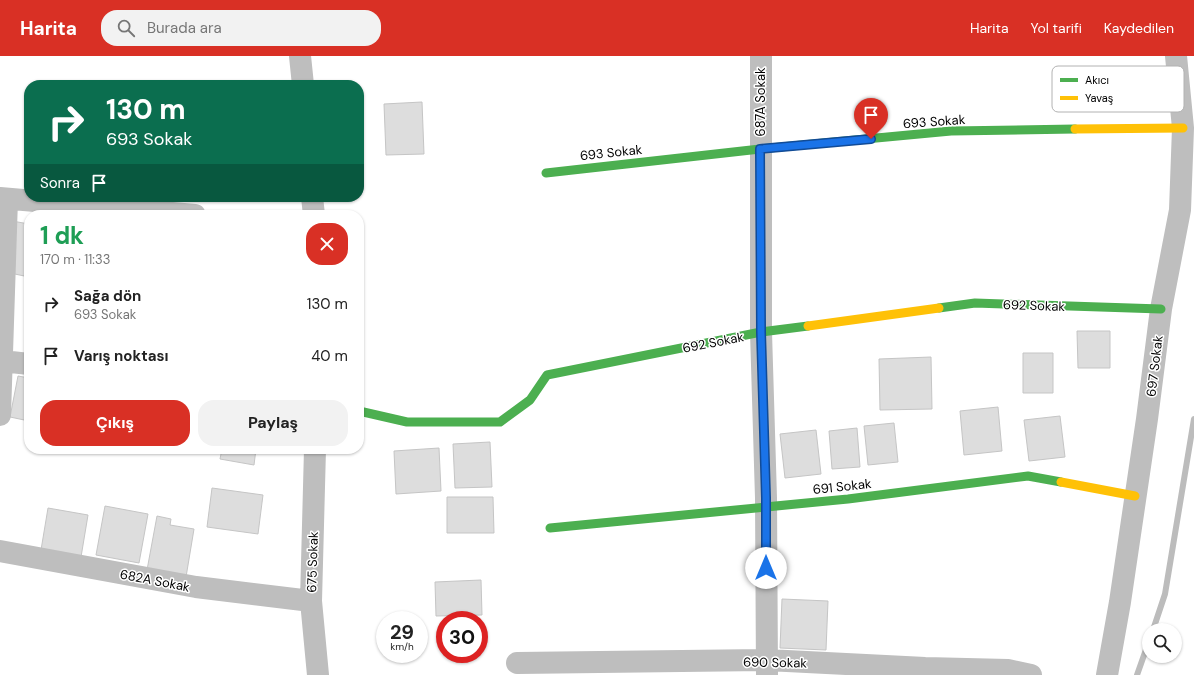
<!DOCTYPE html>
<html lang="tr">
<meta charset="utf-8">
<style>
:root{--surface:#fff;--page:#f2f2f2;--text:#222;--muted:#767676;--accent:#d93025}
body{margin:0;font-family:"DM Sans",sans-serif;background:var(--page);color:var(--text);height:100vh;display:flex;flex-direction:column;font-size:15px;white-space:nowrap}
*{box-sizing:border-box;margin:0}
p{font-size:13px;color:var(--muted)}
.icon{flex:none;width:22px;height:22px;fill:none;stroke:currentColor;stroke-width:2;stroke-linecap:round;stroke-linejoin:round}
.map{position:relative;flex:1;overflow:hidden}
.drawer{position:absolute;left:24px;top:154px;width:340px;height:244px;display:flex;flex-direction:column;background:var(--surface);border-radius:16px;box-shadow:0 1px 3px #0004}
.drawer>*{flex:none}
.hud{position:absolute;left:24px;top:24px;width:340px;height:122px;border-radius:16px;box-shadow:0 1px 3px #0004;background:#0b6e4f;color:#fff;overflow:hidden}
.fabs{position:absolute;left:1142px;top:567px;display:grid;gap:8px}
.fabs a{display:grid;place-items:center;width:40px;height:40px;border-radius:50%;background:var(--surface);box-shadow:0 1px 3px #0004;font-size:20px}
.speed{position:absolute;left:376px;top:555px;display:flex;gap:8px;font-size:20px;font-weight:700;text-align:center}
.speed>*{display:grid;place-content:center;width:52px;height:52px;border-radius:50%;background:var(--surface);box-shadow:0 1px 3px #0004;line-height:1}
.speed small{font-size:10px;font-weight:400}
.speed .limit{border:6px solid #d22;background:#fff;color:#111}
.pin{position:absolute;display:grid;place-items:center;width:34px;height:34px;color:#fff;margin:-41px -17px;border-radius:50% 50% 50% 0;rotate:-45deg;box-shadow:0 0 4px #0007}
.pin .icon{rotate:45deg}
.me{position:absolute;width:44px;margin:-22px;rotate:0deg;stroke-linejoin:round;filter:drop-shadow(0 0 3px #0008)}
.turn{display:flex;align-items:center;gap:14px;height:84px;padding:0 16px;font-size:18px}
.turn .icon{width:52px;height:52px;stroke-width:2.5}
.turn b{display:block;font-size:28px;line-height:34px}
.then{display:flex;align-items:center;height:38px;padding:0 16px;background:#0003;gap:8px;font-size:15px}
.round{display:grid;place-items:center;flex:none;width:42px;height:42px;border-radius:16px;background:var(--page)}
.summary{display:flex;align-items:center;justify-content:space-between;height:68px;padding:0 16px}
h1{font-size:24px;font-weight:700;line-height:30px;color:#1e9e55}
.primary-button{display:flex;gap:8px;margin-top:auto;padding:8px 16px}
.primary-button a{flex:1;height:46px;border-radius:16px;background:var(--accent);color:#fff;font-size:16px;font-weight:700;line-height:46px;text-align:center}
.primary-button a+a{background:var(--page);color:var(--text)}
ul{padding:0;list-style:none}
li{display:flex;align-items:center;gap:12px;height:52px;padding:0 16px}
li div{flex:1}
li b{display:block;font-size:15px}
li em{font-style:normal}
header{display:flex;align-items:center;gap:24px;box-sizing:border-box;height:56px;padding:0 20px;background:var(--accent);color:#fff}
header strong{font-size:19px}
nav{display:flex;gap:22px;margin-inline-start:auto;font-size:14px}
.search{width:280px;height:36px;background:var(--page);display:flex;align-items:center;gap:10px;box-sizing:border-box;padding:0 14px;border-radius:16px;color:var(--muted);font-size:15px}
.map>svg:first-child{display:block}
</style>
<header>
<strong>Harita</strong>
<div class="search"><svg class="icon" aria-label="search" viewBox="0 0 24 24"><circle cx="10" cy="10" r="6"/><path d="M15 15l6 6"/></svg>Burada ara</div>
<nav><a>Harita</a><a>Yol tarifi</a><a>Kaydedilen</a></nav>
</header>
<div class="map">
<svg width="1194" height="619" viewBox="0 0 1194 619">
<rect width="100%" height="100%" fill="#fff"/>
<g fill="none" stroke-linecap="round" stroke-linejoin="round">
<path stroke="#bcbcbc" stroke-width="6" d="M1153 574 1165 538 1194 363
M1137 619 1149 585"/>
</g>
<path fill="#ddd" stroke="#c5c5c5" d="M422 46 424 98 386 99 384 48Z
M12 165 29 168V221L10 217Z
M1077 275H1110V312H1078Z
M1023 297H1053V337H1023Z
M931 301 932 353 880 354 879 303Z
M18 320 29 322V365L10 361Z
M998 351 1002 395 964 399 960 355Z
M1060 360 1065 401 1029 405 1024 364Z
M894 367 898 406 868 409 864 370Z
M857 372 860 411 832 413 829 375Z
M816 374 821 418 785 422 780 378Z
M490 386 492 431 455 432 453 388Z
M439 392 441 435 396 438 394 395Z
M222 393H256L254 409 220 403Z
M212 432 263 439 258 478 207 471Z
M447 441H493L494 477H447Z
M105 450 148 458 139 507 96 499Z
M48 452 88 459 81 501 41 494Z
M157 460 171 463 170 469 194 473 186 521 147 514Z
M481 524 482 559 436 560 435 526Z
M782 543 828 545 826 594 780 592Z"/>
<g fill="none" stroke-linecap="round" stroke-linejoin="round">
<path stroke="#bebebe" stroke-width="22" d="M300 0 303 29
M761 0V276L766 442 767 619
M312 141 314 159
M0 142 195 159
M2 305 29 308
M0 359 7 143
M315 393 311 545 318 619
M0 495 196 531 311 545
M517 607 767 604 925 612 1008 614 1031 619
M1107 619 1120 546 1147 363 1161 253 1180 154 1183 72 1176 0"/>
<path stroke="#4caf50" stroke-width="9" d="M546 117 760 93 951 75 1075 73
M939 252 975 247 1161 253
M359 355 407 366H500L530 344 547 319 761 276 808 270
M550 472 848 443 1028 420 1061 426"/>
<path stroke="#ffc107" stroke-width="9" d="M1075 73 1183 72
M808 270 939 252
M1061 426 1135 440"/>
</g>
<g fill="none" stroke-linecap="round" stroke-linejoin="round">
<g stroke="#114b97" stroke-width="10">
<path id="route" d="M766 512V442L761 276 760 93 871 83"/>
</g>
<use href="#route" stroke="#1a73e8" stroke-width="7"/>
</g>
<g text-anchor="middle" stroke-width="3" stroke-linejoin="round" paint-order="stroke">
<g font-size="13" fill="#000" stroke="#fff">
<text transform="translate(760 46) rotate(-90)" y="5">687A Sokak</text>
<text transform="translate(934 65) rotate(-4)" y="5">693 Sokak</text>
<text transform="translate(611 96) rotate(-6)" y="5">693 Sokak</text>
<text transform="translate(1034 249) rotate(2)" y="5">692 Sokak</text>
<text transform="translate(713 286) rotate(-11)" y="5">692 Sokak</text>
<text transform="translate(1154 310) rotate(-83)" y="5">697 Sokak</text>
<text transform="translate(842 430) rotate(-6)" y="5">691 Sokak</text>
<text transform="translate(312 506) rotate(-88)" y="5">675 Sokak</text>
<text transform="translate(155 524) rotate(11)" y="5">682A Sokak</text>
<text transform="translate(775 606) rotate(1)" y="5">690 Sokak</text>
</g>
</g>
<rect x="1052" y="10" width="132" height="46" rx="6" fill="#fff" stroke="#b2b2b2" stroke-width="1"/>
<rect x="1060" y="22" width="18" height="4" fill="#4caf50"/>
<rect x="1060" y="40" width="18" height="4" fill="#ffc107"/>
<g font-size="11" fill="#000">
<text x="1085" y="28">Akıcı</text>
<text x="1085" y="46">Yavaş</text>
</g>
</svg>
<div class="fabs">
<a><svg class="icon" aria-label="search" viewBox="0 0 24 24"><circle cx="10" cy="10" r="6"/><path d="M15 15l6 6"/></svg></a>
</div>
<div class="speed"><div>29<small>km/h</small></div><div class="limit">30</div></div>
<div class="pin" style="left:871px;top:83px;background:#d93025"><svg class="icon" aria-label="arrive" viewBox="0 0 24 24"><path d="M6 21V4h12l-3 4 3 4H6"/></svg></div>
<svg class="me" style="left:766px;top:512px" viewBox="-20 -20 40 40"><circle r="19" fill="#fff"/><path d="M0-13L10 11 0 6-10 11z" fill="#1a73e8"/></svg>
<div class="hud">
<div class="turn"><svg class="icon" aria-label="right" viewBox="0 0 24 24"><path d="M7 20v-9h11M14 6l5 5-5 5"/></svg><div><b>130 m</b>693 Sokak</div></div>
<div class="then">Sonra<svg class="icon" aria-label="arrive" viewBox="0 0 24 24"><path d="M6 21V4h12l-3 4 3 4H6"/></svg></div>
</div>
<section class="drawer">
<div class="summary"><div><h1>1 dk</h1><p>170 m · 11:33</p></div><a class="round" style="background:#d93025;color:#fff"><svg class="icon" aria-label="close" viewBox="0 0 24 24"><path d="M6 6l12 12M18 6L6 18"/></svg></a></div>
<ul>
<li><svg class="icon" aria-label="right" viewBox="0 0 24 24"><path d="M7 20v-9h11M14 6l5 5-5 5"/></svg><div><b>Sağa dön</b><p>693 Sokak</p></div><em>130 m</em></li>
<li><svg class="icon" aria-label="arrive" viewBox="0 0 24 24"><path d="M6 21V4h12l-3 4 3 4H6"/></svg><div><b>Varış noktası</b></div><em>40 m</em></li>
</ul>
<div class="primary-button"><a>Çıkış</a><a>Paylaş</a></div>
</section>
</div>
